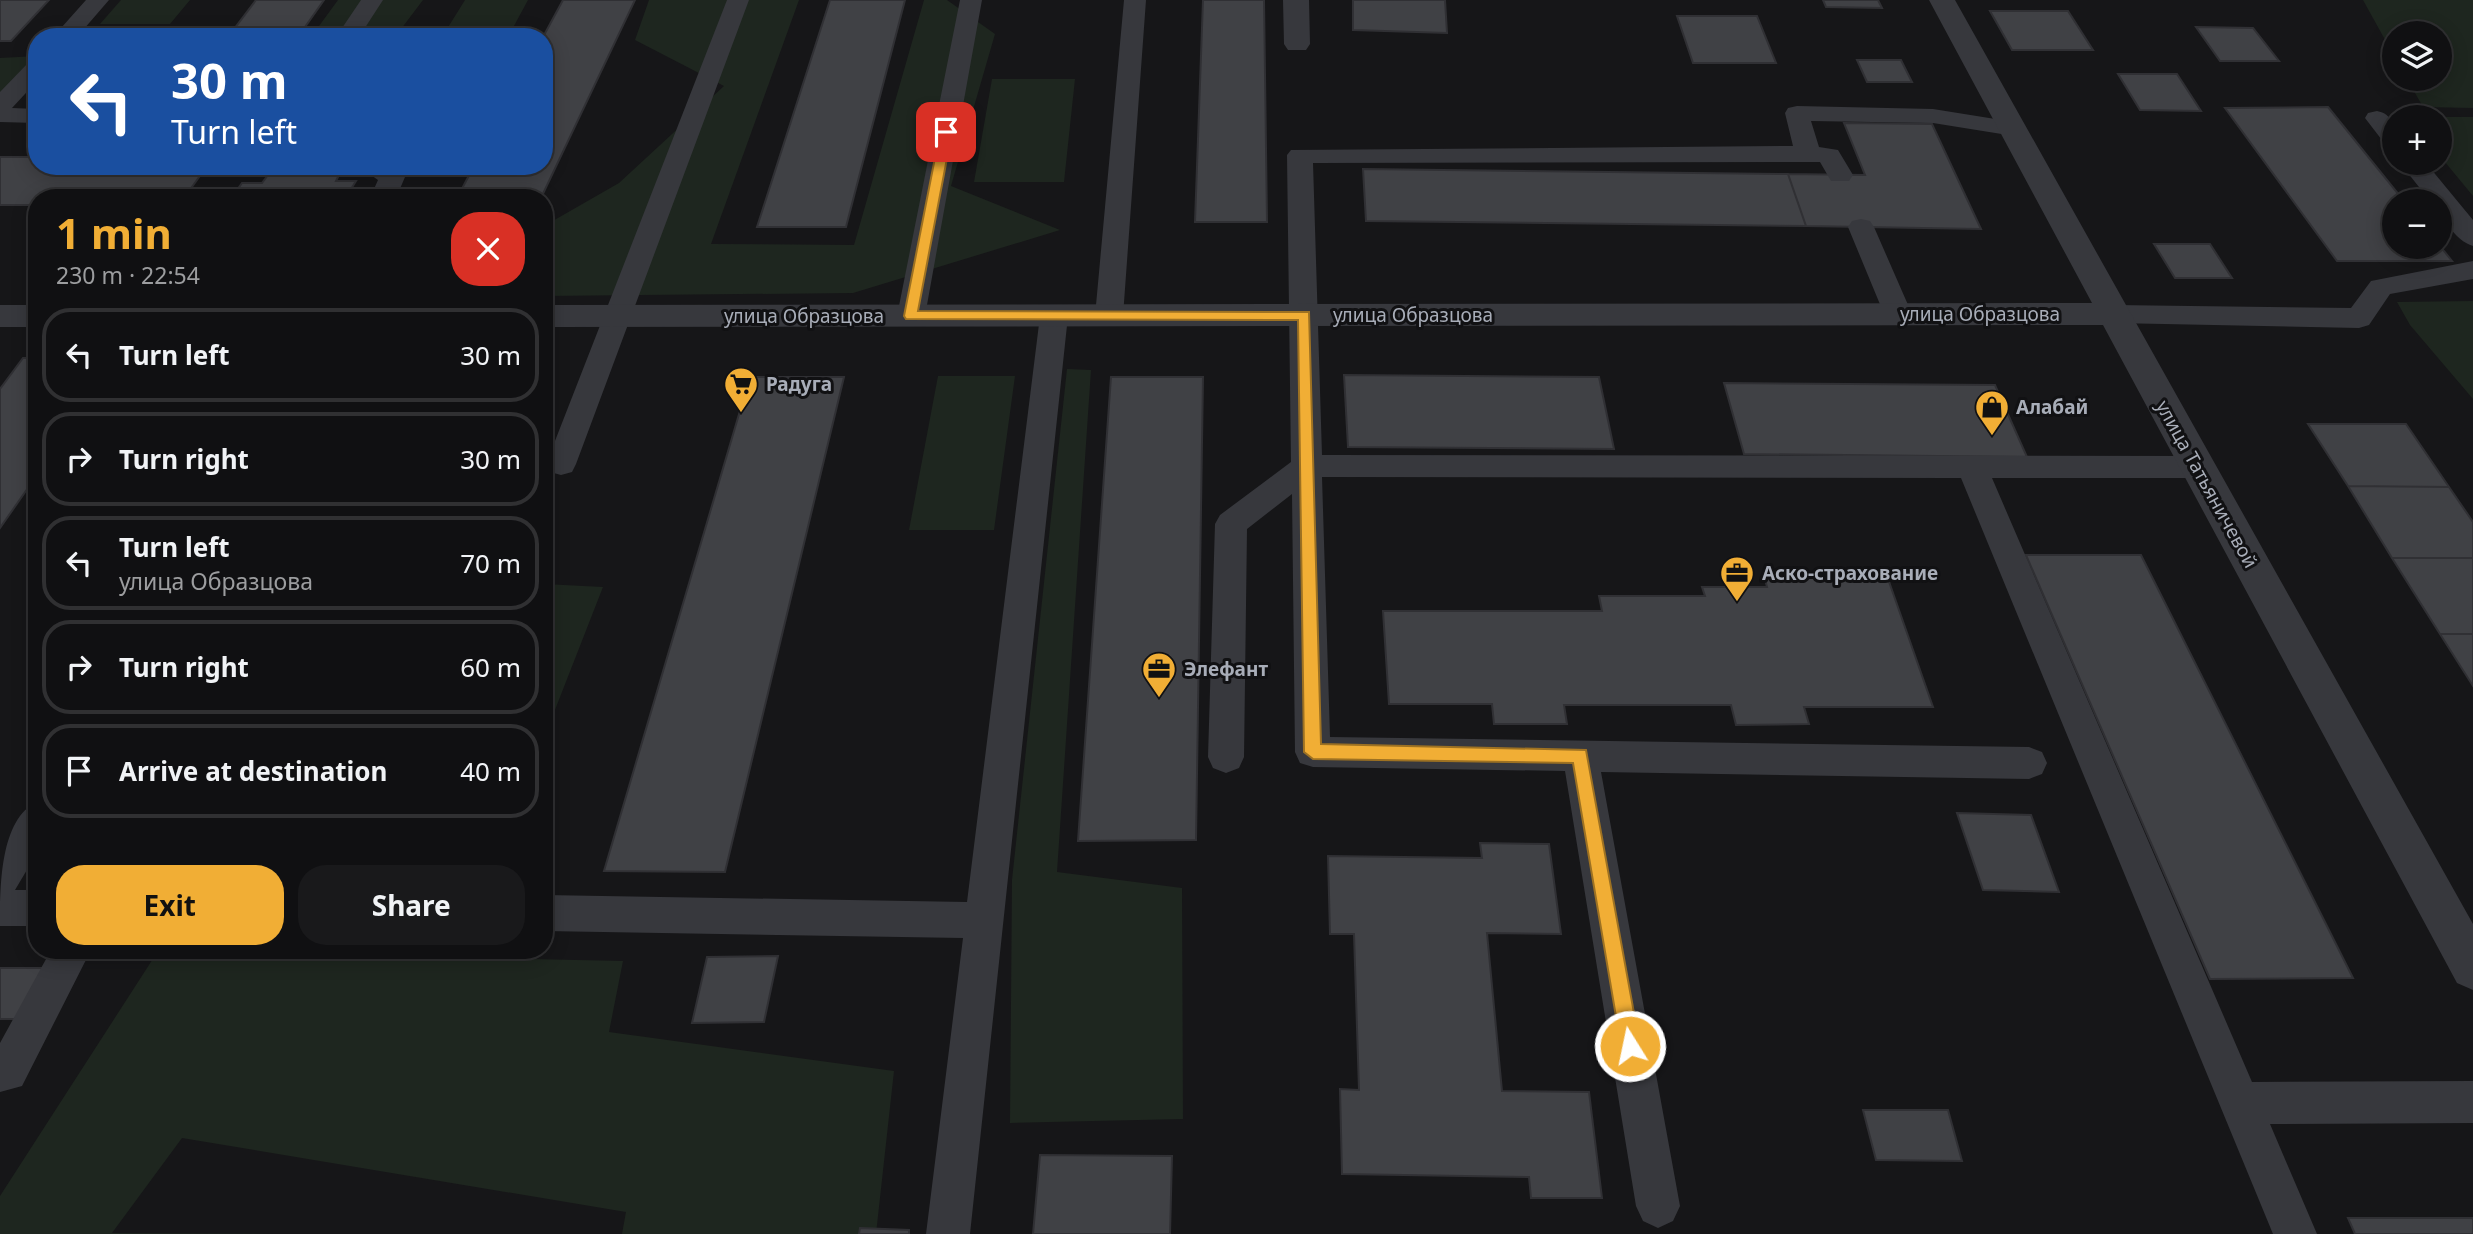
<!DOCTYPE html>
<meta charset="utf-8">
<style>
:root{--surface:#101012;--page:#19191b;--text:#f1f3f6;--muted:#9c9d9f;--line:#303032;--accent:#f1ae35}
body{margin:0;font-family:"Noto Sans",sans-serif;background:var(--page);color:var(--text);height:100vh;display:flex;flex-direction:column;font-size:26px;white-space:nowrap}
*{box-sizing:border-box;margin:0}
p{font-size:23px;color:var(--muted)}
.icon{flex:none;width:38px;height:38px;fill:none;stroke:currentColor;stroke-width:2;stroke-linecap:round;stroke-linejoin:round}
.map{position:relative;flex:1;overflow:hidden}
.details{position:absolute;left:28px;top:189px;width:525px;height:770px;display:flex;flex-direction:column;background:var(--surface);border-radius:28px;box-shadow:0 4px 18px #0003,0 0 0 2px var(--line)}
.details>*{flex:none}
.guide{position:absolute;left:28px;top:28px;width:525px;height:147px;border-radius:28px;box-shadow:0 4px 18px #0003,0 0 0 2px var(--line);background:#1a4fa0;color:#fff;overflow:hidden}
.fabs{position:absolute;left:2382px;top:21px;display:grid;gap:14px}
.fabs a{display:grid;place-items:center;width:70px;height:70px;border-radius:50%;background:var(--surface);box-shadow:0 4px 18px #0003,0 0 0 2px var(--line);font-size:35px}
.pin{position:absolute;display:grid;place-items:center;width:60px;height:60px;color:#fff;margin:-30px;border-radius:14px;box-shadow:0 4px 10px #0006}
.me{position:absolute;width:77px;margin:-38px;rotate:350deg;stroke-linejoin:round;filter:drop-shadow(0 0 5px #0008)}
.turn{display:flex;align-items:center;gap:24px;height:147px;padding:0 28px;font-size:32px}
.turn .icon{width:91px;height:91px;stroke-width:2.5}
.turn b{display:block;font-size:49px;line-height:60px}
.round{display:grid;place-items:center;flex:none;width:74px;height:74px;border-radius:28px;background:var(--page)}
.head{display:flex;align-items:center;justify-content:space-between;height:119px;padding:0 28px}
h1{font-size:42px;font-weight:700;line-height:52px;color:var(--accent)}
.cta{display:flex;gap:14px;margin-top:auto;padding:14px 28px}
.cta a{flex:1;height:80px;border-radius:28px;background:var(--accent);color:#111;font-size:28px;font-weight:700;line-height:80px;text-align:center}
.cta a+a{background:var(--page);color:var(--text)}
ul{padding:0;list-style:none}
li{display:flex;align-items:center;gap:21px;height:94px;margin:0 14px 10px;padding:0 14px;border:4px solid var(--line);border-radius:28px}
li div{flex:1}
li b{display:block;font-size:26px}
li em{font-style:normal}
.map>svg:first-child{display:block}
</style>
<div class="map">
<svg width="2473" height="1234" viewBox="0 0 2473 1234">
<rect width="100%" height="100%" fill="#161618"/>
<path fill="#1e261f" d="M121 0H190L170 24H100Z
M338 0H423L395 37H311Z
M465 0H528L508 37H442Z
M649 0H799L711 244 854 245 924 0H947L995 34 951 186 1060 230 853 293 544 296V226L619 183 724 86 635 40Z
M2363 0H2473V108L2423 107 2407 79H2440V33H2394V56Z
M37 56V83L30 90 0 97V58Z
M992 79H1075L1064 182H974Z
M2407 117H2473V196L2440 156V117Z
M2473 301V399L2410 325 2397 302Z
M1067 369 1091 370 1057 872 1182 888 1183 1119 1010 1123 1012 880Z
M938 376H1015L994 530H909Z
M544 584 603 587 544 738Z
M158 951 623 961 609 1032 894 1071 876 1234H622L626 1212 182 1138 112 1233 277 1234H0V1196Z"/>
<path fill="#404145" stroke="#303034" stroke-width="2" d="M0 0H49L11 41H0Z
M256 0H324L298 37H228Z
M563 0H635L541 198H457L474 166H544L543 37Z
M830 0H905L846 227H757Z
M1203 0H1264L1267 222H1195Z
M1353 0H1445L1447 33 1353 30Z
M1823 0H1878L1882 8 1826 7Z
M1990 11H2068L2093 50H2012Z
M1677 16H1757L1776 63H1693Z
M2196 27 2253 28 2279 61H2220Z
M1857 60H1901L1912 82H1867Z
M2118 74H2177L2201 111 2140 110Z
M2328 107 2404 201H2394V247L2440 246 2452 261H2337L2225 108Z
M1844 123 1932 124 1981 229 1806 226 1788 174 1865 175Z
M0 157H37V166H207L184 198H37V205H0Z
M1363 169 1788 174 1806 226 1366 221Z
M268 175H339L336 181H356L348 194 367 195 365 198H190L195 190H237L242 183H262Z
M2154 244H2210L2232 278H2175Z
M23 358H37V475L0 528V389Z
M1344 375 1599 377 1614 449 1348 447Z
M750 377H844L725 872 604 871Z
M1111 377H1203L1196 840 1078 841Z
M1724 383 1995 385 2027 457 1744 454Z
M2308 424H2406L2449 487 2348 486Z
M2348 486 2449 487 2473 522V558H2392Z
M2026 555H2141L2353 978 2210 979Z
M2392 558H2473V634H2440Z
M1764 575 1887 576 1933 707H1804L1809 724 1736 725 1731 705H1564L1567 724H1494L1492 704H1389L1383 611H1602L1599 596H1705L1702 587H1767Z
M2440 634H2473V686Z
M1957 813 2031 815 2059 892 1983 890Z
M1480 843 1549 844 1561 934 1487 933 1502 1091 1589 1092 1602 1198H1531L1529 1177 1342 1174 1340 1089 1359 1090 1354 934H1330L1328 856 1482 858Z
M778 956 764 1022 692 1023 707 957Z
M0 968H46L19 1019H0Z
M1863 1110H1948L1962 1161 1876 1160Z
M1040 1155 1172 1156 1170 1234H1033Z
M2348 1218H2473V1234H2355Z
M860 1228 909 1230V1234H859Z"/>
<g fill="none" stroke-linecap="round" stroke-linejoin="round">
<path fill="#37383d" fill-rule="evenodd" d="M86 0H109L77 37H53Z
M361 0H383L359 37H336Z
M727 0H749L576 464 572 472 561 475 550 472 546 464Z
M960 0H982L925 316 921 323 911 326 901 323 897 316Z
M1124 0H1146L1123 316 1119 323 1109 326 1099 323 1095 316Z
M37 60V81L12 108 37 109V123L0 122V92L29 62Z
M1797 106 1933 109 2014 122 2023 124 2026 129 2023 134 2014 136 1933 123 1811 121 1819 147 1838 150 1853 175 1849 181H1831L1820 162H1808L1313 163 1322 455 2198 456 2209 459 2213 467 2209 475 2198 478H1992L2252 1082 2473 1081V1123L2270 1124 2317 1234H2273L1961 478 1322 477 1330 737 2029 747 2042 752 2047 763 2042 774 2029 779 1601 772 1680 1206 1673 1221 1658 1228 1643 1221 1636 1206 1565 771 1313 767 1300 763 1295 752 1292 494 1247 529 1244 757 1239 768 1226 773 1213 768 1208 757 1215 524 1220 515 1291 462 1287 155 1291 150 1793 146 1785 113 1788 108Z
M2377 111C2396 115 2394 130 2394 147L2385 144 2365 118 2368 113Z
M2400 163H2426L2473 220V246C2456 241 2440 218 2440 201H2430Z
M358 166C374 166 395 162 405 177L396 198H370L378 180Z
M1861 219 1870 221 1874 227 1912 314 1908 321 1898 323 1888 321 1884 314 1848 227 1852 221Z
M2473 261V279L2390 294 2369 325 2359 328 2114 323 2104 321 2100 314 2104 307 2114 305 2351 308 2371 281Z
M1054 306 1064 309 1068 316 970 1234H926L963 938 544 931V895L967 902 1040 316 1044 309Z
M37 802V853L15 890H37V926H0C0 886 0 819 37 802Z
M51 950H91L22 1086 0 1092V1043Z"/>
<path fill="#37383d" fill-rule="evenodd" d="M1283 0H1309L1310 44 1306 50H1288L1284 44Z
M1929 0H1955L2473 924V990L2457 983 2103 325 544 327V305L2092 303Z
M0 305H37V327H0Z"/>
</g>
<path fill="#f1ae35" stroke="#9d7122" stroke-width="2" d="M946 128 952 132 918 311 1309 312 1321 744 1586 750 1640 1046 1637 1053 1630 1055 1623 1053 1621 1046 1573 763 1313 759 1304 752 1298 320 906 319 904 316 940 132Z"/>
<defs>
<g id="supermarket-pin" transform="scale(1.75)"><path d="M0 17L-7.5 6A9.5 9.5 0 1 1 7.5 6Z" fill="#f1ae35" stroke="#111113"/><path d="M-6-5.5h2.5l.6 2H6L4.5 2H-2.5L-4.4-4H-6ZM-1.5 3.2a1.3 1.3 0 1 0 .1 0ZM3 3.2a1.3 1.3 0 1 0 .1 0Z" fill="#111"/></g>
<g id="shop-pin" transform="scale(1.75)"><path d="M0 17L-7.5 6A9.5 9.5 0 1 1 7.5 6Z" fill="#f1ae35" stroke="#111113"/><path d="M-5-2.5h2.3a2.7 3.5 0 0 1 5.4 0H5L5.5 6h-11ZM-1.5-2.5h3a1.5 2.3 0 0 0-3 0Z" fill="#111"/></g>
<g id="office-pin" transform="scale(1.75)"><path d="M0 17L-7.5 6A9.5 9.5 0 1 1 7.5 6Z" fill="#f1ae35" stroke="#111113"/><path d="M-6-3h4V-5.5h4V-3h4V5H-6ZM-1-4.5V-3h2v-1.5ZM-6 0V1H6V0Z" fill="#111"/></g>
</defs>
<g fill-rule="evenodd">
<use href="#supermarket-pin" x="741" y="384"/>
<use href="#shop-pin" x="1992" y="407"/>
<use href="#office-pin" x="1737" y="573"/>
<use href="#office-pin" x="1159" y="669"/>
</g>
<g text-anchor="middle" stroke-width="6" stroke-linejoin="round" paint-order="stroke">
<g font-size="19" fill="#a8adb8" stroke="#111113">
<text x="1980" y="321">улица Образцова</text>
<text x="1413" y="322">улица Образцова</text>
<text x="804" y="323">улица Образцова</text>
<text transform="translate(2207 484) rotate(61)" y="7">улица Татьяничевой</text>
</g>
<g font-size="19" font-weight="bold" fill="#a8adb8" stroke="#111113" text-anchor="start">
<text x="766" y="391">Радуга</text>
<text x="2016" y="414">Алабай</text>
<text x="1762" y="580">Аско-страхование</text>
<text x="1184" y="676">Элефант</text>
</g>
</g>
</svg>
<div class="fabs">
<a><svg class="icon" aria-label="layers" viewBox="0 0 24 24"><path d="M12 4l9 5-9 5-9-5zM3 14l9 5 9-5"/></svg></a>
<a>+</a>
<a>−</a>
</div>
<div class="pin" style="left:946px;top:132px;background:#d93025"><svg class="icon" aria-label="arrive" viewBox="0 0 24 24"><path d="M6 21V4h12l-3 4 3 4H6"/></svg></div>
<svg class="me" style="left:1630px;top:1046px" viewBox="-20 -20 40 40"><circle r="17" fill="#f1ae35" stroke="#fff" stroke-width="3"/><path d="M0-11L8 9 0 5-8 9z" fill="#fff"/></svg>
<div class="guide">
<div class="turn"><svg class="icon" aria-label="left" viewBox="0 0 24 24"><path d="M17 20v-9H6M10 6l-5 5 5 5"/></svg><div><b>30 m</b>Turn left</div></div>
</div>
<section class="details">
<div class="head"><div><h1>1 min</h1><p>230 m · 22:54</p></div><a class="round" style="background:#d93025;color:#fff"><svg class="icon" aria-label="close" viewBox="0 0 24 24"><path d="M6 6l12 12M18 6L6 18"/></svg></a></div>
<ul>
<li><svg class="icon" aria-label="left" viewBox="0 0 24 24"><path d="M17 20v-9H6M10 6l-5 5 5 5"/></svg><div><b>Turn left</b></div><em>30 m</em></li>
<li><svg class="icon" aria-label="right" viewBox="0 0 24 24"><path d="M7 20v-9h11M14 6l5 5-5 5"/></svg><div><b>Turn right</b></div><em>30 m</em></li>
<li><svg class="icon" aria-label="left" viewBox="0 0 24 24"><path d="M17 20v-9H6M10 6l-5 5 5 5"/></svg><div><b>Turn left</b><p>улица Образцова</p></div><em>70 m</em></li>
<li><svg class="icon" aria-label="right" viewBox="0 0 24 24"><path d="M7 20v-9h11M14 6l5 5-5 5"/></svg><div><b>Turn right</b></div><em>60 m</em></li>
<li><svg class="icon" aria-label="arrive" viewBox="0 0 24 24"><path d="M6 21V4h12l-3 4 3 4H6"/></svg><div><b>Arrive at destination</b></div><em>40 m</em></li>
</ul>
<div class="cta"><a>Exit</a><a>Share</a></div>
</section>
</div>
